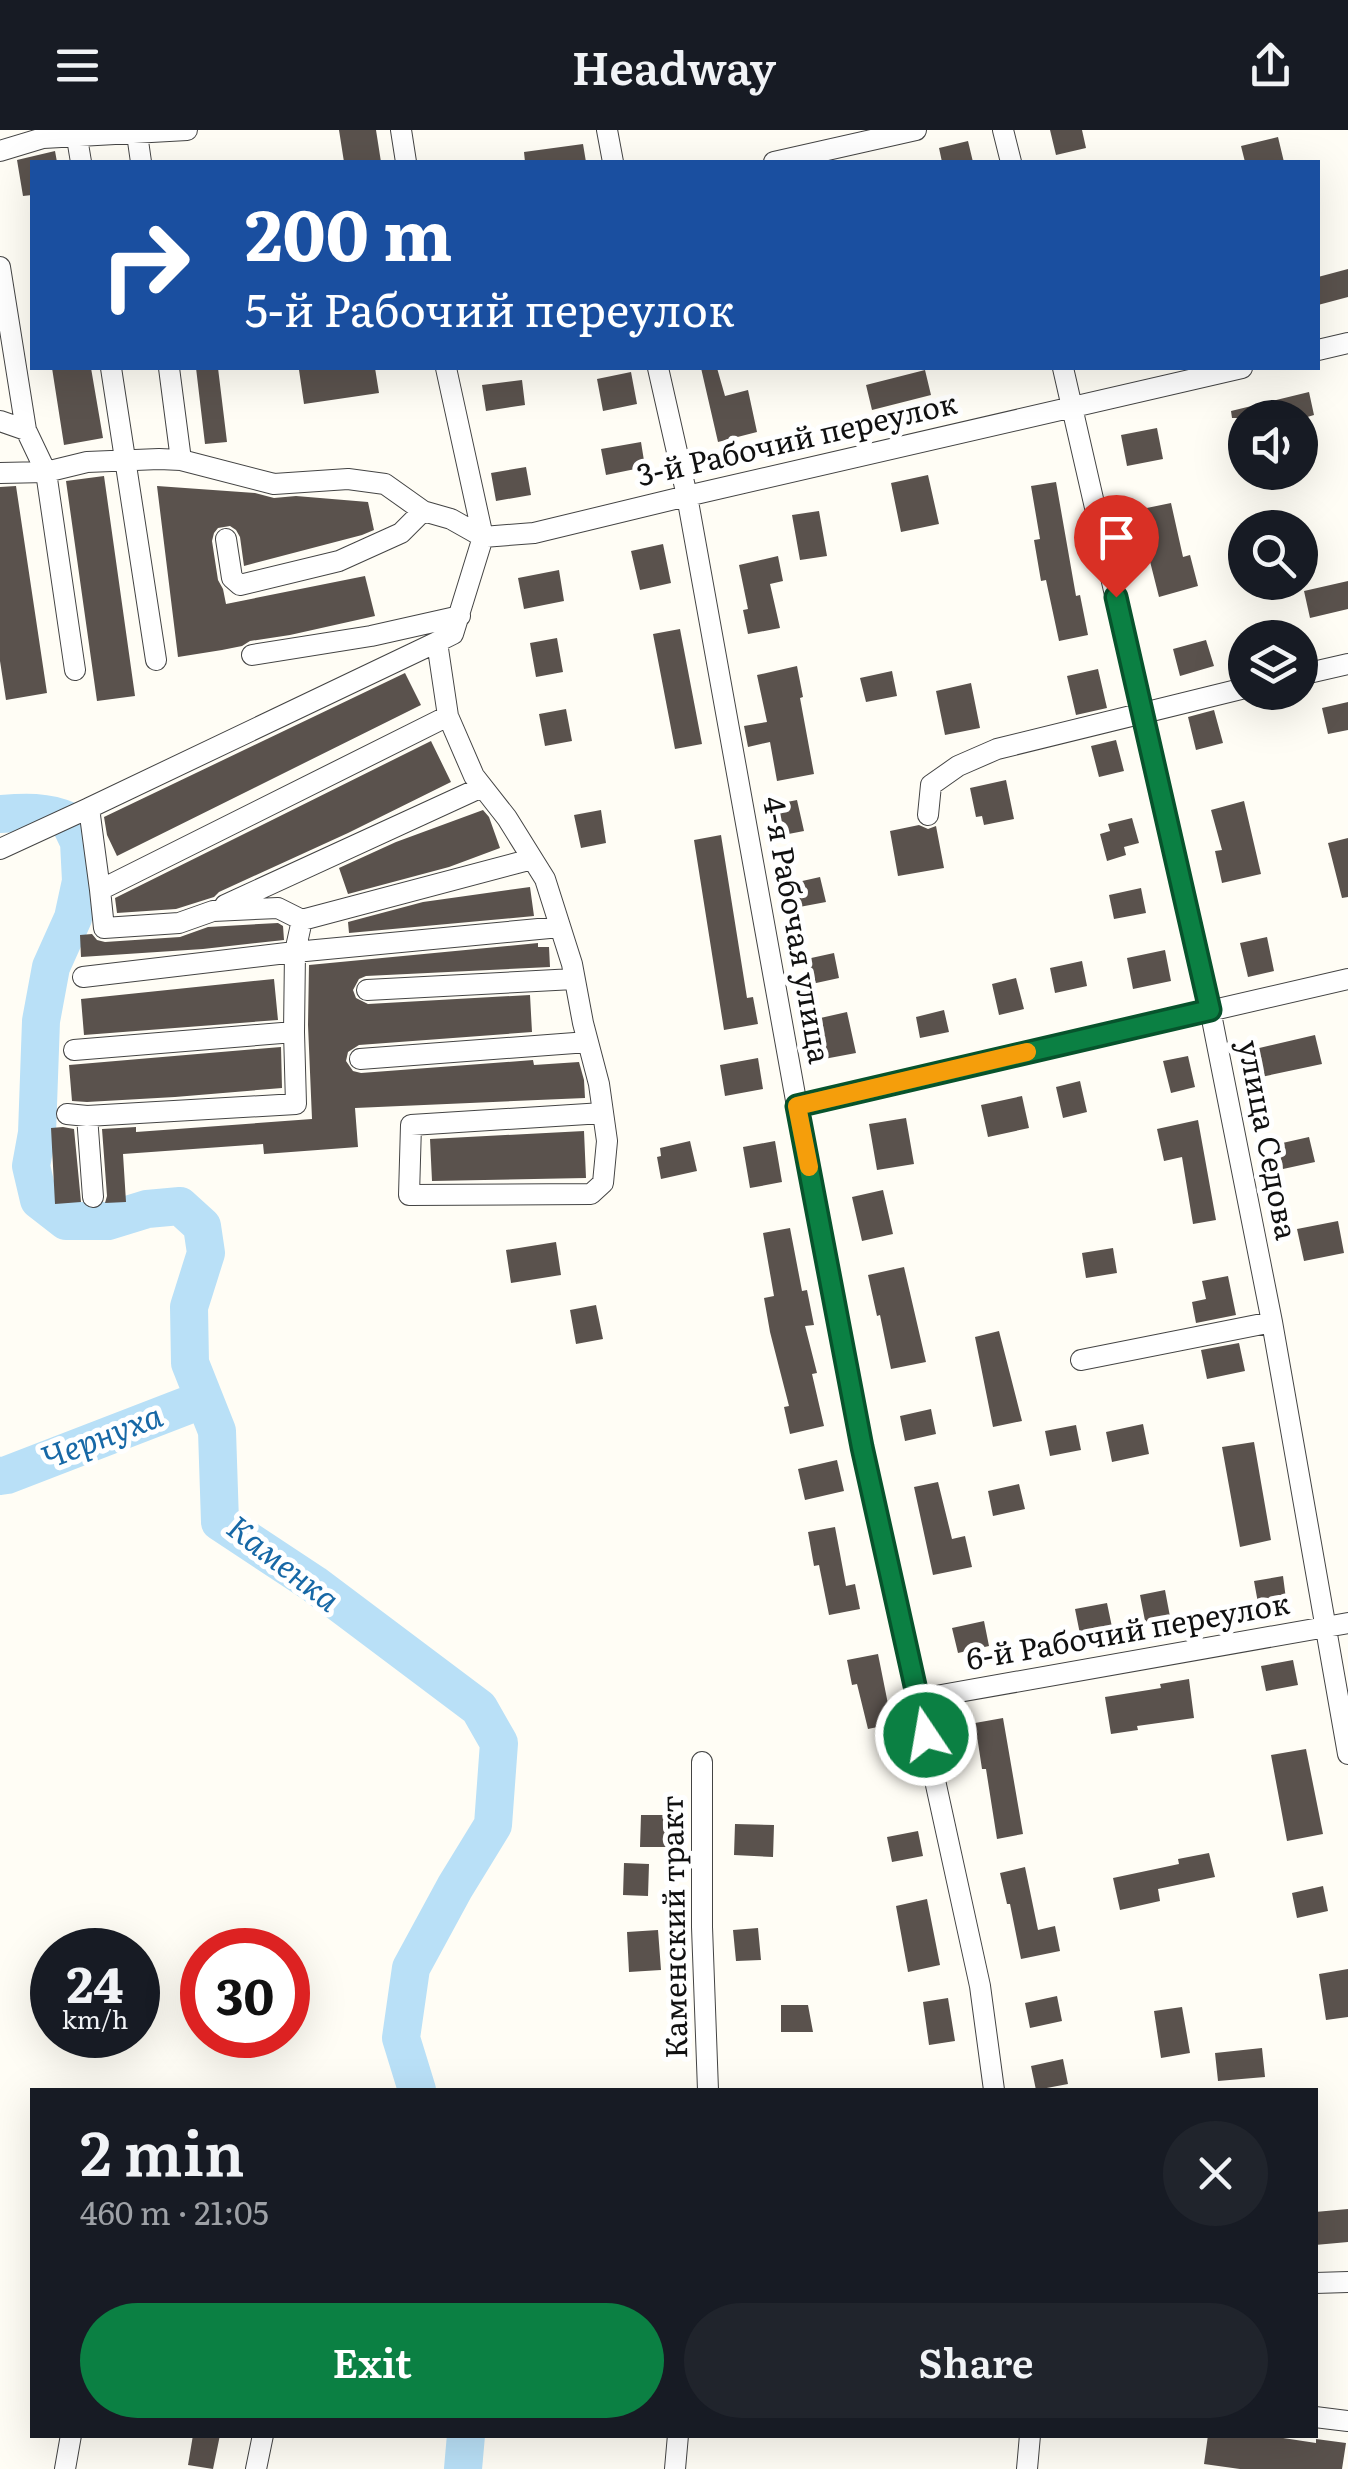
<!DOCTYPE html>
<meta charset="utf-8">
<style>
:root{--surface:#171b24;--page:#20242c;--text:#f1f3f6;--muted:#9ea1a6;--accent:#0b8043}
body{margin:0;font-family:Literata,serif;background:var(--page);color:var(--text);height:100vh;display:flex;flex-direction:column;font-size:38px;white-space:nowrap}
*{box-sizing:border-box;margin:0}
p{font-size:32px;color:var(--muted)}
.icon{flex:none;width:55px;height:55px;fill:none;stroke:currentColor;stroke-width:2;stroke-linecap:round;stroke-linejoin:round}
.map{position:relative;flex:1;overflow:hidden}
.details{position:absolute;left:30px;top:1958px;width:1288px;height:350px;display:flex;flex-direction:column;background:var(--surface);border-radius:0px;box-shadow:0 10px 40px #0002}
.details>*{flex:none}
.top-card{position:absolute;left:30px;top:30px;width:1290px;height:210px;border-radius:0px;box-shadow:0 10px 40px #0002;background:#1a4fa0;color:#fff;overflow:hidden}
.fabs{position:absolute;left:1228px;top:270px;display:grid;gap:20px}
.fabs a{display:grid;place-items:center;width:90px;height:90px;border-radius:50%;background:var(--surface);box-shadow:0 10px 40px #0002;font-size:50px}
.speed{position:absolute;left:30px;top:1798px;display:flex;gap:20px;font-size:50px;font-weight:700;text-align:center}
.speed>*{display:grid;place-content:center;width:130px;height:130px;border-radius:50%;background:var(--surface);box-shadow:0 10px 40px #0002;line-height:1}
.speed small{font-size:25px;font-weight:400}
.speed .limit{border:15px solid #d22;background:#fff;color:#111}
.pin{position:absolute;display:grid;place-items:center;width:85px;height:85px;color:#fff;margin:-102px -42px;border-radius:50% 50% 50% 0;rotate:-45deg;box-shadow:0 0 10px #0007}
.pin .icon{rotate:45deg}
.me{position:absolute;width:110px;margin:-55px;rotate:348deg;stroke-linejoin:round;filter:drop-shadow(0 0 8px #0008)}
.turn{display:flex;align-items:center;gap:35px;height:210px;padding:0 50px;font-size:45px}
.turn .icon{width:130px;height:130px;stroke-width:2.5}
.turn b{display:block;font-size:70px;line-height:85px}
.round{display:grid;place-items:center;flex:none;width:105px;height:105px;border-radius:52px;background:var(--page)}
.summary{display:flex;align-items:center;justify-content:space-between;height:170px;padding:0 50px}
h1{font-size:60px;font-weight:600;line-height:75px}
.primary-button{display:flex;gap:20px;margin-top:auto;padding:20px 50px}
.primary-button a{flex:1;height:115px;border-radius:60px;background:var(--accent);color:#fff;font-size:40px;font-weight:600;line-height:115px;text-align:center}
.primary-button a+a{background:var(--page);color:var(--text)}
header{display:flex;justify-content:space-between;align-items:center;height:130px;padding:0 50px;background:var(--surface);font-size:45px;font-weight:600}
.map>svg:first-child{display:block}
</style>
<header><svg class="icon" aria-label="menu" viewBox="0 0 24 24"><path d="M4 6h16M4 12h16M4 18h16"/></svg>Headway<svg class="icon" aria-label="share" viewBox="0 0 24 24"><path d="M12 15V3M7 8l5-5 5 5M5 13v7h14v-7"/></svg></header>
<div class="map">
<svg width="1348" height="2339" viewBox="0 0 1348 2339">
<rect width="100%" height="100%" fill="#fffdf5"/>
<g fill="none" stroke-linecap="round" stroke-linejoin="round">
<path stroke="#b9e0f7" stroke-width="38" d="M0 684C25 682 46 681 69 691L79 712 81 751 73 788 51 837 41 891 37 1003 31 1036 39 1070 66 1091H108L147 1079 180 1076 202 1096 206 1123 189 1177 190 1233 217 1301 220 1392 314 1454 479 1578 499 1613 493 1695 455 1757 411 1838 401 1908 417 1960
M0 1346 7 1345 204 1269
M463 2339 466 2305"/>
</g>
<path fill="#5a524d" d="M339 0H376L381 32H344Z
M1050 0H1082L1086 18 1056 25Z
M1278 7 1284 32H1245L1241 16Z
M968 11 973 32H942L939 18Z
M583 14 586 32H525L524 22Z
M55 21 57 32H32V65L23 66 17 30Z
M1348 139V167L1318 175V147Z
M52 238H91L103 308 64 315Z
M196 238H218L227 312 205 314Z
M314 238H375L379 263 304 274 299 240Z
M701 238H717L725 266 748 260 757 302 718 312Z
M925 240 931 265 872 280 866 255Z
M631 242 637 274 603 281 597 249Z
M522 250 525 275 486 281 482 255Z
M1309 262 1314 285 1304 288H1232L1231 281Z
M1157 298 1163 329 1127 336 1121 305Z
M641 312 645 337 606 345 601 319Z
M526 337 531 365 496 371 491 343Z
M928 345 939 394 901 402 891 353Z
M104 346 135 566 97 571 66 351Z
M1056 352 1076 466 1080 465 1088 505 1059 511 1046 450 1041 451 1034 410 1040 409 1031 356Z
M16 356 47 563 6 570 0 531V357Z
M157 356 255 363 274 368 296 366 368 372 374 400 362 405 244 436 240 407 236 400 230 396 218 398 214 403 212 411 218 450 223 459 226 474 365 446 375 486 290 505 250 511 242 516 222 520 178 527Z
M1171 373 1183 427 1190 425 1198 456 1159 467 1137 380Z
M819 381 827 426 800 430 792 385Z
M663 414 671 453 640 460 631 421Z
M778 426 783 451 770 454 780 498 748 504 743 480 748 479 739 435Z
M559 440 564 471 524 479 518 448Z
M1348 451V479L1310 488 1304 461Z
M680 499 702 614 675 619 653 504Z
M557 508 563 542 536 547 530 513Z
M1206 510 1214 536 1180 546 1173 519Z
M797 536 803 567 800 568 814 644 777 651 770 612 748 617 744 596 767 592 757 545Z
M1098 539 1107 578 1076 585 1067 546Z
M892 541 897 566 866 572 860 548Z
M405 543 421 575 117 726 107 705 104 687Z
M971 553 980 598 945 605 936 561Z
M1348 572V600L1328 604 1322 578Z
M566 579 572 611 545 616 539 584Z
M1214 580 1223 613 1196 620 1188 587Z
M1116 610 1124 641 1099 647 1091 616Z
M431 611 451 652 348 703 219 762 214 767 176 779 117 783 115 768Z
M1006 650 1014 689 984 695 982 686 976 687 970 658Z
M797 670 804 701 778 706 772 675Z
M1244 671 1261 744 1222 753 1215 721 1222 720 1211 680Z
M483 680 489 687 500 718 449 737 348 764 339 738 396 712Z
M601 680 606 713 581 718 574 685Z
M1132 688 1139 713 1124 717 1126 725 1107 731 1100 704 1110 701 1108 694Z
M919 695 928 699 936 696 944 738 898 746 890 701Z
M721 705 747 868 753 867 758 894 724 900 694 710Z
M1348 708V767L1342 768 1328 713Z
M820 747 826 772 794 778 789 754Z
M530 757 534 786 349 803 348 792 423 772Z
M1141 758 1146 783 1114 789 1109 765Z
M278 793 283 796 284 810 203 819 81 827 80 805 92 804 97 810 105 812 180 807 208 797Z
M1267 807 1274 841 1248 847 1240 813Z
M538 813V817H549L550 837 366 846 359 849 353 860 356 868 368 874 530 865 532 902 359 915 348 922 346 931 353 941 361 943 533 930 534 935 579 932 584 950 585 968 355 978 358 1017 264 1024 263 1014 123 1024 126 1072 105 1073 107 1066 102 999 136 997V1002L312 989 308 895 309 835Z
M1165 820 1171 851 1133 859 1127 828Z
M834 823 839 848 807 855 802 830Z
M1082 831 1087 856 1055 863 1050 838Z
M1016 848 1024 879 999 885 992 854Z
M274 849 278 890 84 905 81 869Z
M944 880 949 902 920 908 916 887Z
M847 882 856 923 824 929 816 889Z
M1315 905 1322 934 1261 947 1255 919Z
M281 917 282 958 175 967 87 972 72 971 69 935Z
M1188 926 1195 957 1171 963 1163 931Z
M758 928 763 959 725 966 720 935Z
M1080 951 1087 982 1063 988 1056 957Z
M1022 966 1029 998 988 1007 981 975Z
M906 988 914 1034 877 1040 869 994Z
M1198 990 1216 1090 1193 1094 1182 1027 1164 1031 1157 999Z
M63 997 74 999 81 1072 55 1074 51 998Z
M584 1001 586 1048 432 1051 430 1009Z
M1309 1007 1315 1032 1283 1039 1278 1014Z
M690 1011 697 1041 661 1049 657 1027 661 1026 660 1018Z
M775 1011 782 1052 750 1058 743 1017Z
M883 1060 893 1104 862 1111 852 1067Z
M1338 1091 1344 1123 1304 1131 1297 1099Z
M790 1098 802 1161 807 1160 814 1195 805 1196 817 1243 812 1244 824 1296 790 1304 784 1277 789 1276 770 1202 764 1168 774 1166 763 1103Z
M556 1112 561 1145 511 1153 506 1120Z
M1113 1118 1117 1143 1086 1148 1082 1123Z
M904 1137 926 1232 891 1239 880 1185 877 1186 868 1145Z
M1228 1146 1236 1185 1196 1193 1192 1172 1206 1169 1202 1151Z
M596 1175 603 1209 576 1214 570 1180Z
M999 1201 1022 1291 993 1297 975 1207Z
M1239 1213 1245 1241 1207 1249 1201 1220Z
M931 1279 936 1304 905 1311 900 1286Z
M1143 1294 1149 1324 1112 1332 1106 1302Z
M1076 1295 1081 1320 1050 1326 1045 1301Z
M1254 1312 1271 1410 1240 1417 1222 1317Z
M837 1330 844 1361 805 1370 798 1339Z
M938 1352 952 1409 965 1406 972 1437 933 1445 914 1357Z
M1019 1354 1025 1379 993 1386 988 1361Z
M835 1397 846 1456 855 1454 860 1479 829 1485 819 1435 814 1436 808 1402Z
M1283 1446 1286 1469 1258 1473 1254 1451Z
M1165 1460 1171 1492 1146 1496 1140 1465Z
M1107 1473 1112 1497 1080 1504 1075 1479Z
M984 1491 989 1516 958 1523 952 1498Z
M878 1524 892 1594 868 1599 857 1554 852 1555 847 1530Z
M1293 1530 1298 1555 1266 1561 1261 1536Z
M1189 1549 1194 1588 1137 1596 1138 1600 1111 1604 1105 1567 1161 1558 1160 1554Z
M1003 1588 1023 1704 997 1709 986 1639H982L975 1593Z
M1306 1619 1323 1704 1287 1711 1271 1625Z
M641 1685H666V1717H640Z
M735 1694 774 1695 773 1727 734 1725Z
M918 1701 923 1726 892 1732 887 1707Z
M1209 1723 1215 1747 1158 1759 1160 1771 1120 1780 1113 1748 1179 1734 1178 1729Z
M624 1733 649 1734 648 1766 623 1765Z
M1025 1737 1038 1800 1055 1796 1060 1821 1021 1829 1010 1774H1007L1000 1743Z
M1323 1756 1328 1781 1297 1788 1292 1763Z
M927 1769 940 1835 908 1842 896 1776Z
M758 1798 761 1830 736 1831 733 1800Z
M658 1800 661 1840 629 1842 627 1802Z
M1348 1839V1887L1326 1890 1319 1844Z
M1057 1866 1062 1891 1030 1898 1025 1873Z
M948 1868 955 1911 929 1915 923 1872Z
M781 1875H808L813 1902H781Z
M1182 1877 1190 1923 1161 1928 1154 1881Z
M1262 1918 1265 1947 1218 1951 1215 1923Z
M1063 1929 1068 1954 1036 1960 1031 1936Z
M1348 2079V2112L1315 2115V2082Z
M193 2305H220L213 2339 188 2335Z
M1208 2305H1263L1316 2313V2309L1346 2313 1342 2339H1240L1204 2334Z"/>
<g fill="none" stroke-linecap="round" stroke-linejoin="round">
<g stroke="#444" stroke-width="22">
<path id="minor" d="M401 0 406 32
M607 0 613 32
M1003 0 1011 32
M137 4 141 32
M77 8 81 32
M0 21 43 8 187 0
M774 32 916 0
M0 137 26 300
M1318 220 1348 213
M111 238 156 530
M169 238 181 330
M446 238 483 407 453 504 437 512 448 586 474 646 507 688 545 749 572 834 583 893 599 954 607 1011 603 1053 591 1064 409 1065 411 995 603 983
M658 238 687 366 797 976 862 1317 980 1856 994 1960
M1063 238 1210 879 1272 1192 1348 1624
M0 291 26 300 46 342 75 540
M0 343 46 342 87 332 159 329 181 330 274 354 348 349 385 354 423 381 451 389 483 407
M483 407 534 403 687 366 1242 238
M226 409 232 448 240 455 339 431 401 403 423 381
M252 525 371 506 460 486
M1300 545 1348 534
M928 685 931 655 958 636 997 619 1245 558
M0 719 89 678
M100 760 89 678 437 512
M225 775 482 657
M302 790 278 778 213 781 179 793 104 798 100 760 448 586
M83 847 295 822 302 790 532 729
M367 860 574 849
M74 920 294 902
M360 929 588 912
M797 976 1348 849
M67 984 87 986 296 974 294 902 295 822 560 797
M87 986 93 1067
M1081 1230 1272 1192
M919 1569 1348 1493
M702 1632V1797L708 1960
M1315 2153 1348 2152
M1315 2287 1348 2291
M65 2339 71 2305
M256 2339 263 2305
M675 2339 678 2305
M1027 2339 1030 2305"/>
</g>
<use href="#minor" stroke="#fff" stroke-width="20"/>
</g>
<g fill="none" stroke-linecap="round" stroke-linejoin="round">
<g stroke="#07532c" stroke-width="25">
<path id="route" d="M926 1605 862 1317 797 976 1210 880 1116 467"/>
</g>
<use href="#route" stroke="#0b8043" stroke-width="18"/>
<path stroke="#f59e0b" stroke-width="18" d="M809 1037 797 976 1027 922"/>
</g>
<g text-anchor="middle" stroke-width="10" stroke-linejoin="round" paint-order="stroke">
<g font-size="30" fill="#111" stroke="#fff">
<text transform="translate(797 310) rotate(-13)" y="10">3-й Рабочий переулок</text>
<text transform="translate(796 800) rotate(80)" y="10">4-я Рабочая улица</text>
<text transform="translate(1267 1010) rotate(79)" y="10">улица Седова</text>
<text transform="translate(1128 1502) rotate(-10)" y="10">6-й Рабочий переулок</text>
<text transform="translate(675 1797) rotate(-91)" y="10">Каменский тракт</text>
</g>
<g font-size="32" font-style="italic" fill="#1768a6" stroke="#fff">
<text transform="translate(102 1307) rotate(-21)" y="11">Чернуха</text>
<text transform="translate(283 1434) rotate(38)" y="11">Каменка</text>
</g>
</g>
</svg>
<div class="fabs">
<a><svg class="icon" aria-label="sound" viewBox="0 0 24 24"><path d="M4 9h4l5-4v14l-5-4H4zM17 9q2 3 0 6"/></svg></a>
<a><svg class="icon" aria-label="search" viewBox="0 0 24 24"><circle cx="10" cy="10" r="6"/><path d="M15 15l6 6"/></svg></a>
<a><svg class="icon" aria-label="layers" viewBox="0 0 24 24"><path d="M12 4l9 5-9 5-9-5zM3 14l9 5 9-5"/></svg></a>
</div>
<div class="speed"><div>24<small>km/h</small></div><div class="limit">30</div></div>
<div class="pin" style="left:1116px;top:467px;background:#d93025"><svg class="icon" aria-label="arrive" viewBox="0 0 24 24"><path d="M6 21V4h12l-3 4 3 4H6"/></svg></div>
<svg class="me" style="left:926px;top:1605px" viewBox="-20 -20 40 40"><circle r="17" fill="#0b8043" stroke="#fff" stroke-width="3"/><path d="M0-11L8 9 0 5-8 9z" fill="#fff"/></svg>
<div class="top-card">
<div class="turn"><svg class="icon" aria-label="right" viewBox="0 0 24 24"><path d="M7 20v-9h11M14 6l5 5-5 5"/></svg><div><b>200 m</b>5-й Рабочий переулок</div></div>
</div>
<section class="details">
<div class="summary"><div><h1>2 min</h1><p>460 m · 21:05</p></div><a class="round"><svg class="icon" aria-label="close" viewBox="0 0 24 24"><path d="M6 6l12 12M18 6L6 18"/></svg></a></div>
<div class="primary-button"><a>Exit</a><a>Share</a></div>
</section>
</div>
